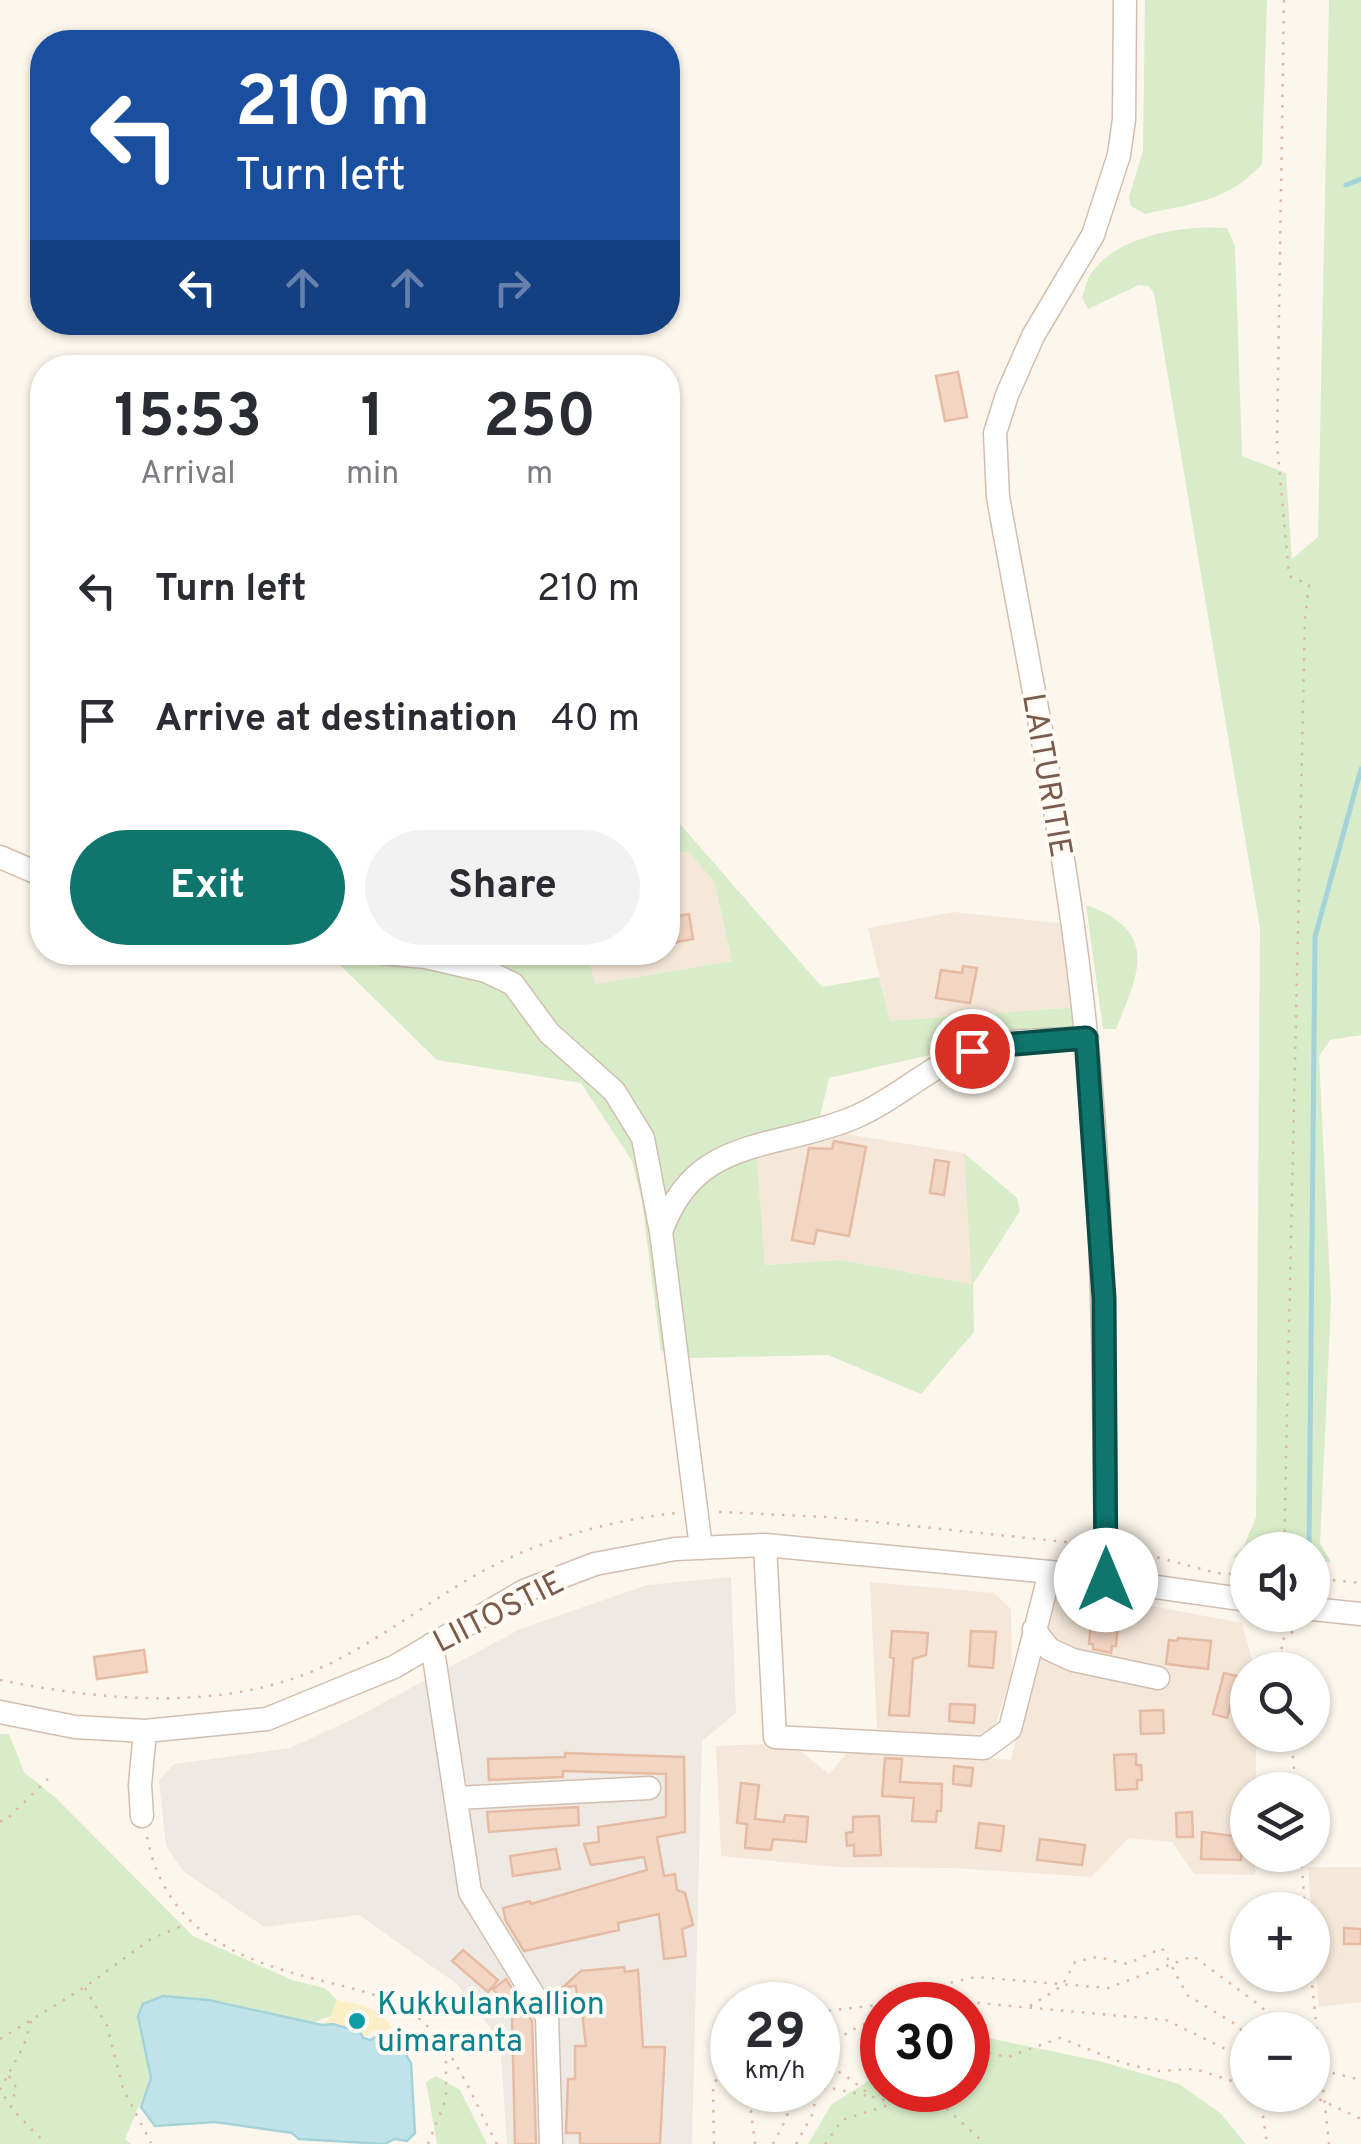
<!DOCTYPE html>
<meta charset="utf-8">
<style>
:root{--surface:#fff;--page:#f2f2f3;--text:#2b2b33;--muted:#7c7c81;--accent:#0f766e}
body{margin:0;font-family:Overpass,sans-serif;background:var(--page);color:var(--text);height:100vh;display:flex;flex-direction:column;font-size:38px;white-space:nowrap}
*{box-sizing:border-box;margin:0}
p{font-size:32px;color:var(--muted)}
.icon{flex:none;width:55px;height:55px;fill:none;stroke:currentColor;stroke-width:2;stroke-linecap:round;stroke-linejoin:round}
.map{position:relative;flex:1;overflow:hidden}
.side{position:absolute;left:30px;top:355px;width:650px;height:610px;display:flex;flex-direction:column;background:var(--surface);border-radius:40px;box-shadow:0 2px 8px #0004}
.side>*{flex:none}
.top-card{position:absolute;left:30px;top:30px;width:650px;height:305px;border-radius:40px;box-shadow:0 2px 8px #0004;background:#1a4fa0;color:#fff;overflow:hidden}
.controls{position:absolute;left:1230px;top:1532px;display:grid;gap:20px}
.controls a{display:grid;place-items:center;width:100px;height:100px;border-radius:50%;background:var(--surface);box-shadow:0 2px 8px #0004;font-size:50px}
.speed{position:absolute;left:710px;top:1982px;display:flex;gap:20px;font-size:50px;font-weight:700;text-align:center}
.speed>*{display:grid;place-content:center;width:130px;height:130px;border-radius:50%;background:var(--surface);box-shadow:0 2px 8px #0004;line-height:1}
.speed small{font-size:25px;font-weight:400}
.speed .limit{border:15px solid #d22;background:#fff;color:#111}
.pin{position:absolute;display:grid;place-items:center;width:85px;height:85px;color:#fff;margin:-42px;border:5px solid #fff;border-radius:50%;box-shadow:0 2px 10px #0007}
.me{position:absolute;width:110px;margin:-55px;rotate:0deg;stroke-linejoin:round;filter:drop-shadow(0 0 8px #0008)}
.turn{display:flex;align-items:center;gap:35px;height:210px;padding:0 40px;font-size:45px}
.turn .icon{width:130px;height:130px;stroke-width:2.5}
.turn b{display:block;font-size:70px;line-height:85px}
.lanes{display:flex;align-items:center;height:95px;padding:0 40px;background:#0003;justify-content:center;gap:50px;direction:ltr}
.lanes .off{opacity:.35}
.eta{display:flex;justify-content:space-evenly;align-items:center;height:170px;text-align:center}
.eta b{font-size:60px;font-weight:700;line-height:70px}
.action{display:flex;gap:20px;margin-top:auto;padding:20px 40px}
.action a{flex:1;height:115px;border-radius:60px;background:var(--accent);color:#fff;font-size:40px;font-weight:700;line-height:115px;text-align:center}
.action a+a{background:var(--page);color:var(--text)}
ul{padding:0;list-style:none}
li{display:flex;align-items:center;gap:30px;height:130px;padding:0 40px}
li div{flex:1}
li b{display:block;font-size:38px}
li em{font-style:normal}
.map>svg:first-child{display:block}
</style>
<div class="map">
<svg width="1361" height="2144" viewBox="0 0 1361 2144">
<rect width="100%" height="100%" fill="#fdf6ec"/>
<path fill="#f5e8da" d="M687 851 714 881 732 961 594 984 587 953 668 952V855Z
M954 912 1067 924 1078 1007 890 1021 868 928Z
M827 1131 964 1153 973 1284 841 1260 765 1265 756 1151Z
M870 1582 994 1593 1011 1609 1012 1672 996 1724 985 1733 970 1737 877 1729Z
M1072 1591 1242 1623 1255 1670H1248V1735H1256V1790H1248V1855H1255V1875L1194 1874 1172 1842 1129 1838 1091 1877 954 1868 835 1867 721 1856 716 1746 790 1743 829 1774 852 1747 1011 1760 1050 1604Z
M1308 1867H1361V2002L1319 2007Z"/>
<path fill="#efe9e4" d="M731 1577 736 1713 702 1741 692 2144H507L500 2041 457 1984 359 1915 264 1927 183 1871 166 1846 159 1780 174 1764 290 1748 355 1718 520 1629 647 1585Z"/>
<path fill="#d8ecc9" d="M1145 0H1267L1262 164C1228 202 1192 203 1145 214L1131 206 1129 197 1143 151Z
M1329 0H1361V1035L1330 1040 1319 1056 1331 1302 1320 1544 1331 1562 1313 1563 1312 1550H1248L1247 1560 1232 1557 1243 1548 1256 1517 1260 928 1154 293 1148 286 1139 285 1088 309 1082 297C1085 291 1086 281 1090 275 1116 235 1183 225 1227 228L1235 246 1242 456 1286 473 1292 559 1318 537Z
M680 824 822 987 879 977 890 1021 1078 1007 1079 1026 977 1038 934 1054 829 1078 820 1117 756 1146 765 1265 841 1260 972 1284 964 1153 1017 1198 1020 1211 973 1284 974 1332 921 1394 828 1355 689 1358 661 1351 642 1202 632 1161 581 1083 437 1060 340 965 341 953H445L484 966 492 953H587L595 984 732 961 714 881 687 851 668 855V825Z
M1086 905C1160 931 1139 973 1116 1029H1103Z
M0 1734H9L24 1772 57 1799 193 1936 292 1980 325 1988 337 2000 331 2016 312 2023 208 2000 138 2016 151 2078 125 2139 131 2144H0Z
M979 2036 1099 2061 1179 2084 1220 2113 1246 2144H808L831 2105 882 2072V2090H968V2037Z
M436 2076 460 2090 487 2144H437L426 2082Z"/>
<path fill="#fcefc7" d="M337 2000C358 2004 380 2006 391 2027L387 2031H373L363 2038 323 2025 331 2016Z"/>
<path fill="#bfe3e8" stroke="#a5d3da" stroke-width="2.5" d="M163 1996 208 2000 322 2025 333 2024 360 2032 363 2038 370 2040 378 2036 394 2037 411 2063 415 2133 407 2141 394 2139 385 2144 299 2139 292 2133 215 2122 155 2126 141 2107 151 2078 138 2016 143 2004Z"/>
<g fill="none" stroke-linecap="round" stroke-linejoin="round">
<path stroke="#a5d3da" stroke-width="5" d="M1346 185 1361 179
M1309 1550 1315 937 1361 769"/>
</g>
<path fill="#f3d5c3" stroke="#e6bba3" stroke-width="2.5" d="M958 372 967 417 945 421 936 376Z
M689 914 693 939 668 944V918Z
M963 966 977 968 970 1003 936 998 941 970 962 973Z
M834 1141 866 1147 849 1236 817 1230 814 1244 792 1240 809 1148 832 1149Z
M935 1160 949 1162 944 1195 930 1193Z
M1091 1621 1118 1623 1116 1646H1112L1111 1653 1093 1649V1644H1089Z
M892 1631 928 1633 926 1655 913 1659 909 1716 889 1715 894 1658 890 1657Z
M971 1631 996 1632 993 1668 969 1666Z
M1178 1638 1211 1641 1208 1669 1166 1664 1169 1640 1177 1641Z
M144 1650 147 1672 97 1679 94 1657Z
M1224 1673 1248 1679 1242 1702 1232 1700 1227 1718 1213 1714Z
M950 1704 975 1705 974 1723 949 1721Z
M1163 1710 1164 1733 1141 1734 1140 1711Z
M565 1753 684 1757 685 1832 657 1837 664 1876 675 1874 677 1890 685 1893 693 1925 682 1929 686 1956 664 1959 659 1914 618 1923 619 1930 524 1951 506 1921 503 1908 530 1901 531 1904 647 1870 644 1857 591 1865 584 1844 599 1842 598 1827 666 1817V1774L563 1771V1777L489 1780 488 1759 565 1757Z
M1136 1754V1765H1141L1142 1780H1137V1789L1116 1790 1114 1755Z
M885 1758 902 1759 900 1782 942 1784 941 1811H937L936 1822 912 1821 914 1798 882 1796Z
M954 1766 973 1768 971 1786 953 1784Z
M741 1783 759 1785 755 1819 784 1822 785 1815 808 1817 806 1842 773 1839 771 1850 745 1848 747 1824 737 1823Z
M578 1807 579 1825 489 1832 487 1812Z
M1192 1812 1193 1837H1177L1176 1813Z
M879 1816 881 1855 854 1856V1845L847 1846 846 1833 853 1832V1817Z
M979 1823 1004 1826 1001 1851 976 1848Z
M1202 1832 1242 1837 1241 1860 1201 1859Z
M1040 1839 1085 1845 1082 1865 1037 1860Z
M556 1849 560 1869 513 1876 510 1856Z
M1344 1928 1361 1929V1944H1344Z
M463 1950 498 1980 488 1992 452 1961Z
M624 1967 625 1972 638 1970 643 2047H665L660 2144H580V2133H566L568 2079H575V2046H586L580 1995H577L576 1986 563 1987 581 1971Z
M506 1979 532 2021 536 2144H515L512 2014 493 1989Z"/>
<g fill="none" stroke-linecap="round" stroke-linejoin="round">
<g stroke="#d1beb0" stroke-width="25">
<path id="minor" d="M0 857 42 875
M372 952 426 957 486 971 513 984 549 1033 614 1091 643 1138 661 1232 701 1548
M661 1232C695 1135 773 1151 853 1118 896 1100 929 1066 973 1050 1007 1038 1051 1041 1087 1038
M765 1545 775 1737 984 1748 1010 1729 1050 1572
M1106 1580C1104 1398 1105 1216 1086 1035 1068 854 1030 675 998 497L995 433 1007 395 1033 336 1093 235 1119 155 1124 119 1125 0
M1312 1609 1361 1614
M1034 1629 1049 1649 1073 1660 1158 1678
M432 1644 470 1892 547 2017 551 2144
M0 1712 75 1727 145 1731 267 1719 394 1667 524 1591 595 1564 675 1549 765 1545 1050 1572 1248 1600
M456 1798 649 1788
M142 1816 140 1785 145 1731"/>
</g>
<path stroke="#d9b8a5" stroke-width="2.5" stroke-dasharray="2.5 8" stroke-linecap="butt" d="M1284 0 1277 443 1289 576 1309 585 1305 619 1284 1550
M719 1512 827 1517 1085 1544
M1127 1549 1216 1573 1248 1575
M1312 1578 1361 1583
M1284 1670 1281 1641 1301 1625
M0 1680C94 1699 202 1710 295 1678 359 1656 415 1610 474 1576 535 1541 606 1521 676 1513
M1291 1735 1296 1790
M0 1821H5L48 1779
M147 1837C167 1936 242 1961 331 1983 363 1991 395 1998 421 2020 456 2051 475 2104 497 2144
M1301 1855 1305 1910
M1311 1975 1329 2144
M85 1988 107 2026 123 2088 151 2143
M915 2005 927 2001 968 2002 1166 2020 1248 2060
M1030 2006 1062 1986 1075 1962 1097 1957 1127 1964 1162 1948 1187 1995 1235 2024 1248 2036
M818 2012 878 2005 922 1989 976 1977 1108 1988 1193 1956 1262 2007 1278 2030
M31 2021 24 2045 0 2090 14 2111 46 2144
M882 2033 880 2036 882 2064
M0 2039 85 1987 152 1938 187 1924
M968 2049 1008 2057 1060 2038 1123 2063 1156 2071 1195 2069 1244 2085 1248 2090
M818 2052 850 2031 882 2016
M818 2067 842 2073 873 2097 895 2103 916 2090
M1312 2068 1361 2080
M9 2076 17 2089 10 2103
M921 2090 945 2107 985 2144
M1252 2095 1258 2102
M1260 2095 1267 2144
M1310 2095 1361 2119
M428 2144 446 2099V2052
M714 2144 713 2086 732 2050
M755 2144 750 2103 763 2090
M773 2144 786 2119 795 2090
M796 2144 812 2115 817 2093 826 2087 873 2097
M825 2144 842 2120 895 2103 891 2090"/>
<use href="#minor" stroke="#fff" stroke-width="22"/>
</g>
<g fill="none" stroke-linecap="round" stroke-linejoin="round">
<g stroke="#0a4d48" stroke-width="25">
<path id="route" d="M972 1051 990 1046 1086 1038 1104 1298 1106 1580"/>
</g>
<use href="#route" stroke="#0f766e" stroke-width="18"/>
</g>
<circle fill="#0f9aa8" stroke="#fffaf3" stroke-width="4" cx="357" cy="2021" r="10"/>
<g text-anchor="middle" stroke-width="8" stroke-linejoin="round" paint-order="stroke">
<g font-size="32" fill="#7a5c4d" stroke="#fffaf3">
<text transform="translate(1048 775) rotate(80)" y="11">LAITURITIE</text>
<text transform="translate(498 1611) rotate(-27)" y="11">LIITOSTIE</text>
</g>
<g font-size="32" fill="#0d838f" stroke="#fffaf3" text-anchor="start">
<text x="377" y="2014">Kukkulankallion<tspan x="377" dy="37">uimaranta</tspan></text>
</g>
</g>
</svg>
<div class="controls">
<a><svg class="icon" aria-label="sound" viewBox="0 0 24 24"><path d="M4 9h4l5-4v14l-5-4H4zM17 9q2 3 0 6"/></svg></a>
<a><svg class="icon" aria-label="search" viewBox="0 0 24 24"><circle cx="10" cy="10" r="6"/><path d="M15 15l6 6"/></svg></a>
<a><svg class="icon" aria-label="layers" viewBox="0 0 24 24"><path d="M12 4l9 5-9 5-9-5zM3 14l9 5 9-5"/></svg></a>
<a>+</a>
<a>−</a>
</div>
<div class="speed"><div>29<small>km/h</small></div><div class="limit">30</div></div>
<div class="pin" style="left:972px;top:1051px;background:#d93025"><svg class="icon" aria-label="arrive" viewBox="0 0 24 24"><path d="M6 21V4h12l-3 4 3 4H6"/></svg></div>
<svg class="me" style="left:1106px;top:1580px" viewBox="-20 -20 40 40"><circle r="19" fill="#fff"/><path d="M0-13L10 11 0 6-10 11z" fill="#0f766e"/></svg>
<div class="top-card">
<div class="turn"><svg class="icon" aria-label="left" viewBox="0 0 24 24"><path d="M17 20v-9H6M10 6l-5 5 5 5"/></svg><div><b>210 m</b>Turn left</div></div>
<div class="lanes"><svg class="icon" aria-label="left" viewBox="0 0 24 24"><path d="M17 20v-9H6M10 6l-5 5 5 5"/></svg><svg class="icon off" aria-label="ahead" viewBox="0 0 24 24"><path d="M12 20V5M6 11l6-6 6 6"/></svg><svg class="icon off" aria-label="ahead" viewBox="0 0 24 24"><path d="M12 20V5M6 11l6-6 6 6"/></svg><svg class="icon off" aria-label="right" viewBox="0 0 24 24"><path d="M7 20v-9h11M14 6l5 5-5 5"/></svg></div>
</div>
<section class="side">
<div class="eta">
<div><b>15:53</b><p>Arrival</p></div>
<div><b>1</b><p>min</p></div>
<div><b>250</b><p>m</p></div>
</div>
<ul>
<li><svg class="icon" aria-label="left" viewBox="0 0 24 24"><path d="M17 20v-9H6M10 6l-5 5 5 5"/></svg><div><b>Turn left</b></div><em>210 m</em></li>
<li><svg class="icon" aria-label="arrive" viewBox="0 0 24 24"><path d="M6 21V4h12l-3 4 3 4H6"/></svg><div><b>Arrive at destination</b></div><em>40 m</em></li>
</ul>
<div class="action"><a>Exit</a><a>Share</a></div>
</section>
</div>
